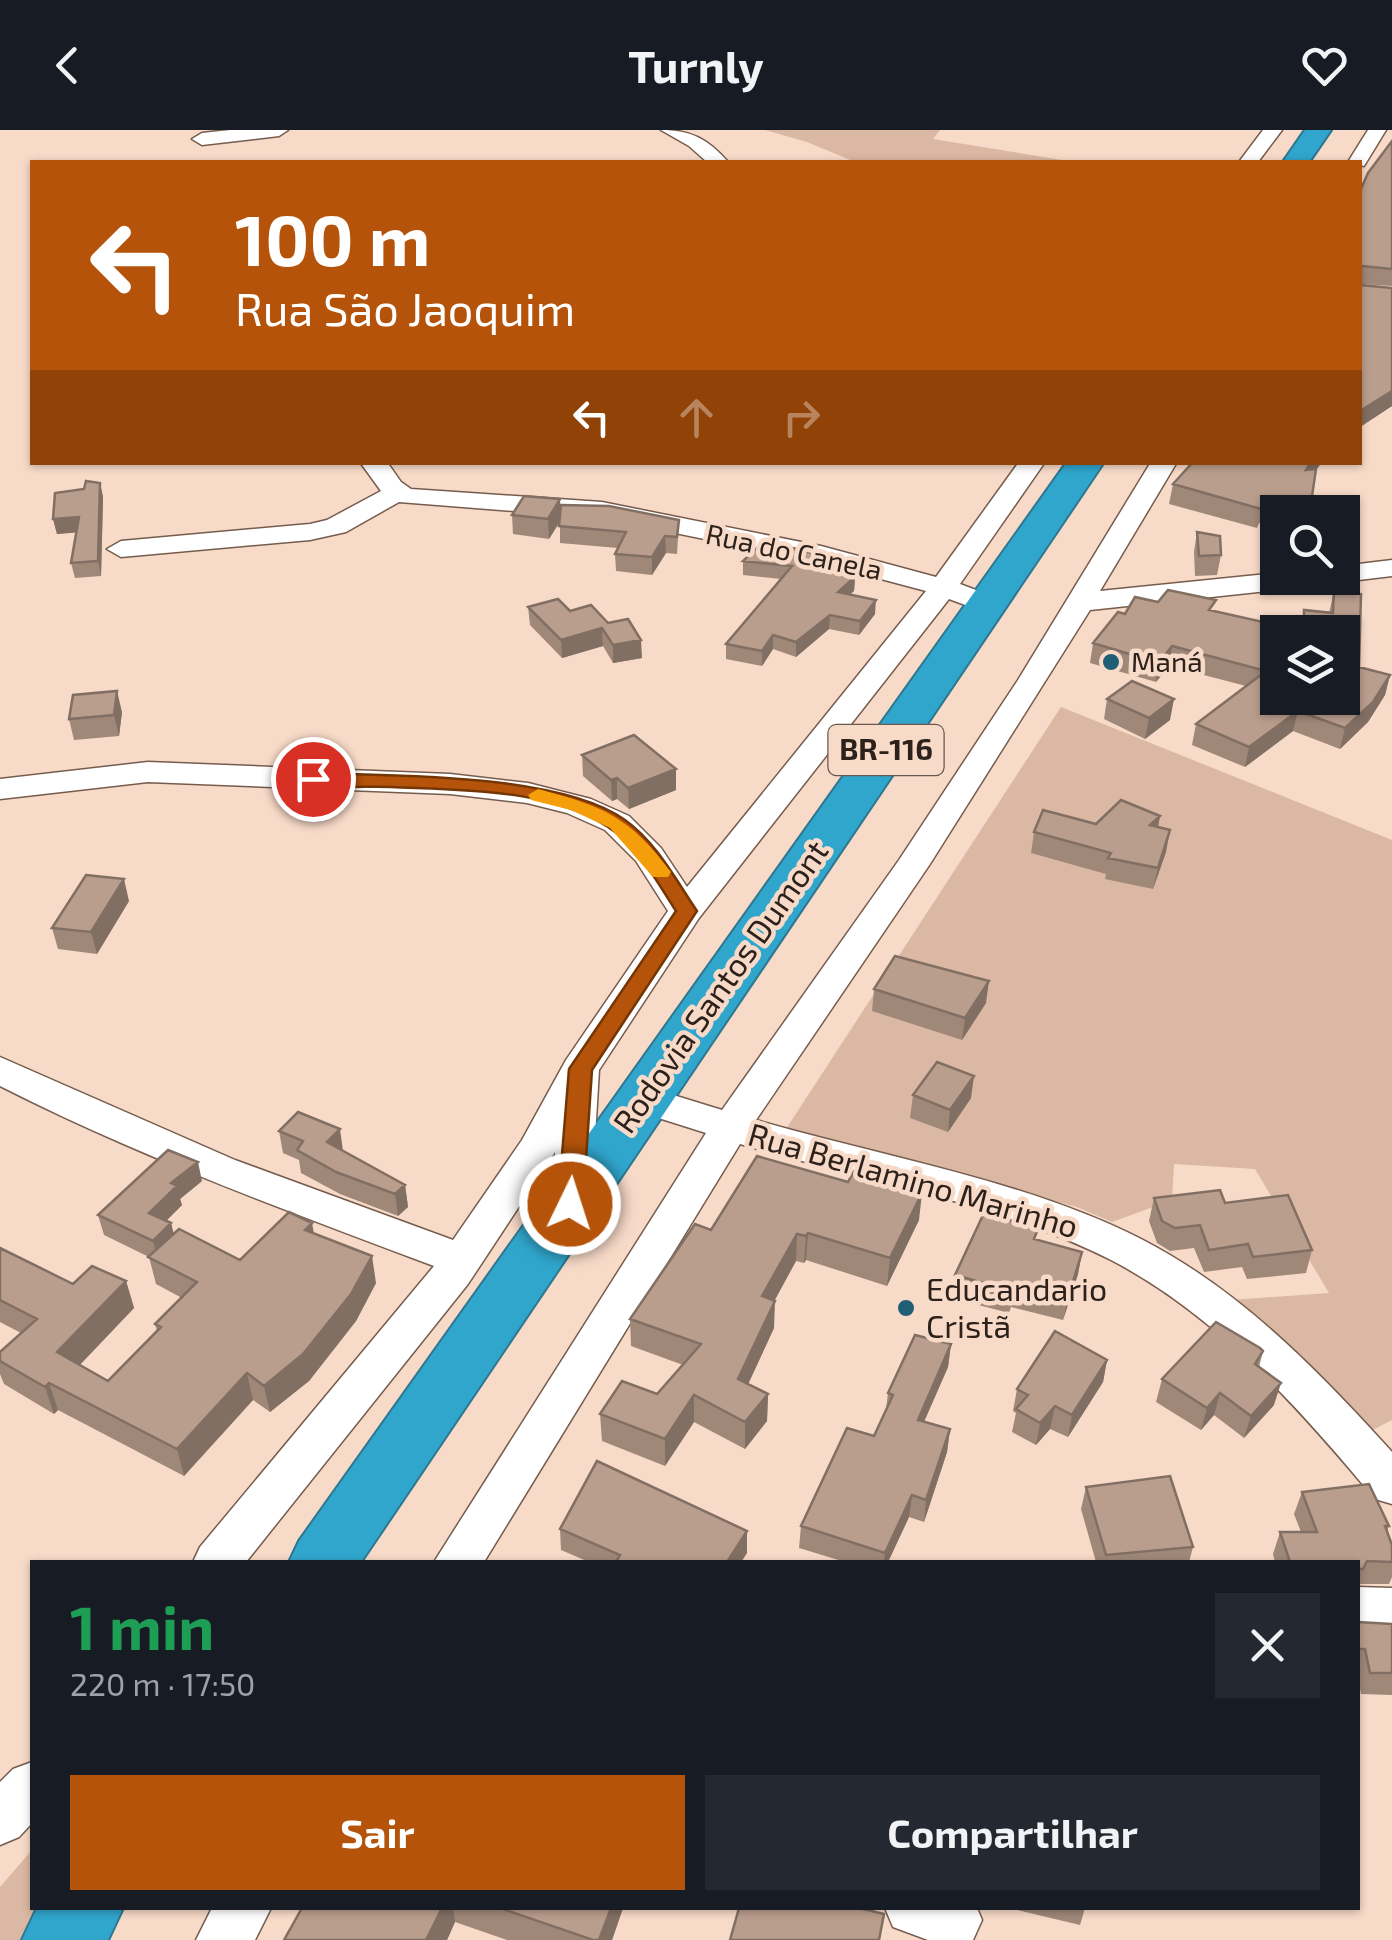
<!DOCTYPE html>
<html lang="pt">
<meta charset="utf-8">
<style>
:root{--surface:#171b24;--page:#242831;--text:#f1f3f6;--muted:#9ea1a6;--accent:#b45309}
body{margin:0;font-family:"Exo 2",sans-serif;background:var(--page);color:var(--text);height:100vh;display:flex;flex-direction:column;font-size:38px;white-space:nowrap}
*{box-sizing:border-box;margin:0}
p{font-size:32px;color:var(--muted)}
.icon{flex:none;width:55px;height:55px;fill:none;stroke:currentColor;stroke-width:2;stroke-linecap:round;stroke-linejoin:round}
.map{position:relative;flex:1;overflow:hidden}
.details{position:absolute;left:30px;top:1430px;width:1330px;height:350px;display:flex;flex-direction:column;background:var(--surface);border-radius:0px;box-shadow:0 2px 8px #0004}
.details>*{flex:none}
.banner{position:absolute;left:30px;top:30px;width:1332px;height:305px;border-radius:0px;box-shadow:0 2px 8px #0004;background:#b45309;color:#fff;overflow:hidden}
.controls{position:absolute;left:1260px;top:365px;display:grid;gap:20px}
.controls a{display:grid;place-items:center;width:100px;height:100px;border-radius:0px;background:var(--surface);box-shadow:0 2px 8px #0004;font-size:50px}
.pin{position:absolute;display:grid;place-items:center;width:85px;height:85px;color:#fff;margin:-42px;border:5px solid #fff;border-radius:50%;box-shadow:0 2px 10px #0007}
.me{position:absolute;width:110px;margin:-55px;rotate:4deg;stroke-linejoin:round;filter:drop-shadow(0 0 8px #0008)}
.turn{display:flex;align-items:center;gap:35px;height:210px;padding:0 40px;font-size:45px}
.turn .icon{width:130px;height:130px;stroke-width:2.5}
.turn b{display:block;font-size:70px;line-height:85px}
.lanes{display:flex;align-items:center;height:95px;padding:0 40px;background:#0003;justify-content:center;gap:50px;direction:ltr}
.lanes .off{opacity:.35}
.round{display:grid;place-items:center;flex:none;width:105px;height:105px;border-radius:0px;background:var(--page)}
.summary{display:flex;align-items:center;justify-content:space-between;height:170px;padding:0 40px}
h1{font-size:60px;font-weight:700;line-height:75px;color:#1e9e55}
.button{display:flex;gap:20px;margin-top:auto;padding:20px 40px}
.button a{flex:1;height:115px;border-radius:0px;background:var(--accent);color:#fff;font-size:40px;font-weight:700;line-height:115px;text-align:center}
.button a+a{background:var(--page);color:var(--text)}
header{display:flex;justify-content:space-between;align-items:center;height:130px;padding:0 40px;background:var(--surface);font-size:45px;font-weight:700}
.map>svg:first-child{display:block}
</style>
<header><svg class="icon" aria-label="back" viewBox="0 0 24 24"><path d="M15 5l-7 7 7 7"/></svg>Turnly<svg class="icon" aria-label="heart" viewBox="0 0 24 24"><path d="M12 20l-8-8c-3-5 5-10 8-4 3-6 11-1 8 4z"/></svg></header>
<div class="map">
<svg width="1392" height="1810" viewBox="0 0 1392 1810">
<rect width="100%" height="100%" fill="#f8dac8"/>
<path fill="#dbb8a3" d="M765 0H940L933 9 1074 32H855L807 12Z
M1061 577 1392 710V1290L1363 1305 1230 1170 1329 1163 1255 1039 1174 1034 1172 1070 1112 1092 1077 1077 786 999Z
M32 1720V1778H50L27 1810H0V1757Z"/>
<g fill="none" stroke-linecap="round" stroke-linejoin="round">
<g stroke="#765c4d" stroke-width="3">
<path id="minor" d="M230 0H288L279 6 202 15 192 9 202 3Z
M661 0C691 0 708 9 728 32H707L689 16Z
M1263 0H1282L1258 32H1239Z
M1368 0H1386L1364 36 1348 32Z
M360 332H387L401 352 411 359 602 372 821 416 936 447 1019 332H1045L960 454 997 468 1001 474 997 480 987 483 949 469 699 788 599 940 591 1074 585 1085 571 1089 557 1085 551 1074 555 1022 468 1154 246 1432H193L200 1417 434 1136C287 1081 140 1027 0 956V927L235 1030 453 1110 522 1010 566 930 668 781 636 731 605 700 567 683 527 673 450 664 148 652 0 669V649L148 632 450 644 528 653 591 669 629 686 661 718 687 757 926 461 817 432 602 388 399 372 346 402 310 410 121 427 107 419 121 411 310 394 327 390 381 361Z
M1151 332H1177L1100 461 1278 443V448H1327L1313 456 1090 480 930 734 756 990C880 1026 1029 1051 1143 1110 1236 1158 1312 1234 1382 1311L1392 1322V1374L1375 1369C1300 1279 1217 1185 1111 1130 999 1073 861 1050 740 1014L484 1432H434L706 1003 630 979 625 969 630 959 644 956 722 980 899 730 1018 550Z
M1392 430V446L1342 452 1330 448H1342V436Z
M1358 1457 1392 1458V1502L1358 1500Z
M32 1632V1693L19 1707 0 1715V1652L13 1639Z
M212 1778H271L255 1810H196Z
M885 1778H977L982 1790 973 1810H928L893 1797Z"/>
</g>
<g stroke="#2f778f" stroke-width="4">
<path id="highway" d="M1305 0H1331L1309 32H1283Z
M1067 332H1104L361 1432H289L299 1411Z
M37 1778H123L108 1810H22Z"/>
</g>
<use href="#minor" fill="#fff" fill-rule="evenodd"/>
<use href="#highway" fill="#30a6cd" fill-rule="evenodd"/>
</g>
<path fill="#a08879" d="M1392 11V156L1361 154V155L1392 158V276L1360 297V61Z
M1193 332H1322L1315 341 1310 382H1278V395L1259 393 1257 398 1169 374 1173 354Z
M100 353 103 367 101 446 75 448 71 433 77 402 57 404 53 389 84 359Z
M561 377 679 390 677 424 666 423 652 445 616 441 615 424 618 418 560 413V392L549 409 513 404 512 385Z
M1197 402 1221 425 1217 445 1195 446 1194 422Z
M743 431 824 438 855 447 854 461 850 464 875 484 859 505 829 499 796 527 773 519 762 536 726 529V514L781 449 743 445Z
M1334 461 1359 537 1390 545 1385 565 1368 592 1340 619 1293 601 1245 637 1192 615 1196 594 1246 556 1169 536 1156 552 1090 533 1093 513 1125 484 1158 472 1214 481 1300 500 1304 480 1329 483Z
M591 475 642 528 613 533 603 516 562 528 530 495 528 477 570 481Z
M1107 569 1170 590 1145 609 1104 589Z
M122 582 119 606 74 610 69 589Z
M582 625 676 660 629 679 617 669 612 671 583 646Z
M1160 686 1158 697 1166 722 1153 759 1105 749 1106 744 1031 723 1034 702Z
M129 771 97 824 58 819 52 798Z
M874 859 986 873 962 910 872 881Z
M913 965 971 968 948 1002 910 988Z
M279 1001 343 1021 405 1055 408 1077 398 1086 340 1064 301 1043 299 1030 283 1023Z
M202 1051 180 1069 182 1075 166 1091 171 1093 173 1104 240 1130 314 1104 376 1153 356 1191 309 1251 270 1282 253 1270 184 1346 58 1280 54 1284 4 1254 0 1244V1222L21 1203 0 1192V1118L73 1154 126 1151 134 1178 80 1235 108 1251 157 1201 155 1194 182 1168 156 1154 149 1127 104 1105 98 1085Z
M1154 1068 1225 1073 1312 1120 1306 1143 1247 1149 1242 1137 1204 1142 1194 1118 1170 1121 1157 1113 1149 1091Z
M919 1090 887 1156 806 1130 804 1133 796 1131 774 1170V1198L748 1254 768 1264 767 1291 745 1319 694 1292 665 1336 602 1311 600 1284 657 1264 683 1235 631 1216 630 1189 711 1100Z
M1036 1110 1082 1122 1078 1144 1063 1190 1011 1177 1009 1183 952 1168 955 1145Z
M951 1214 948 1237 924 1292 950 1299 947 1322 924 1392 909 1387 888 1432H845L799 1418 801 1396 874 1306 886 1279 888 1263Z
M1263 1221 1259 1237 1274 1275 1244 1308 1214 1285 1201 1300 1156 1272 1162 1249Z
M1107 1230 1103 1252 1068 1307 1050 1299 1036 1315 1012 1302 1016 1283 1013 1281 1017 1259Z
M1086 1357 1193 1417 1189 1432H1096L1081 1379Z
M1302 1362 1389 1396 1387 1401 1392 1415V1447L1389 1454H1358V1432H1275L1273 1424 1280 1402H1301L1294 1384Z
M560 1399 747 1401V1423L741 1432H589L561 1420Z
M1358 1492 1392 1494V1565L1361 1564 1358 1548Z
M302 1778H623L612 1810H507L455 1792 447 1810H284Z
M1009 1778H1085L1080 1795Z"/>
<path fill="#826f63" d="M1392 261V276L1360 297V281Z
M1311 332H1322L1302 359 1306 340Z
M100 353 103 367 101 446 98 431Z
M560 369 561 389 549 409 548 389Z
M79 387 83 402 57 404 53 389Z
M665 406 666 423 652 445V427Z
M855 447 854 461 837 476 838 462Z
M876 470 875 484 859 505 860 491Z
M830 485 829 499 796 527V512Z
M602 498 603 516 562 528 561 510Z
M773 505V519L762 536V521Z
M641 510 642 528 613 533V515Z
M1172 516 1169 536 1156 552 1159 533Z
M1390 545 1385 565 1368 592 1340 619 1345 598Z
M117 561 122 582 119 606 114 585Z
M1174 569 1170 590 1145 609 1149 588Z
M1298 581 1293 601 1245 637 1249 617Z
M676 639V660L629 679 628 658Z
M617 648V669L612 671 611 650Z
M1160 686 1156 707 1150 695Z
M1170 700 1166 722 1153 759 1158 738Z
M124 749 129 771 97 824 91 802Z
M989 851 986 873 962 910 965 888Z
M974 946 971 968 948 1002 950 980Z
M340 999 343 1021 327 1012Z
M198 1032 202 1051 180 1069 182 1075 154 1103 149 1083 171 1053Z
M405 1055 408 1077 398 1086 395 1064Z
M922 1063 919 1090 887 1156 890 1128Z
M171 1093 176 1112 158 1130 153 1111Z
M312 1093 317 1120 305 1100Z
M808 1103 806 1130 804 1133 806 1106Z
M797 1104 796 1131 762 1194V1166Z
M1082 1122 1078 1144 1063 1190 1068 1168Z
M372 1126 376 1153 356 1191 309 1251 270 1282 264 1256Z
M126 1151 134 1178 66 1249 57 1222Z
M775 1171 774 1198 738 1276V1249Z
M951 1214 948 1237 915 1312 918 1290Z
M1107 1230 1103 1252 1068 1307 1072 1285Z
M247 1243 253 1270 184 1346 177 1319Z
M49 1253 58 1280 54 1284 45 1257Z
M1281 1253 1274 1275 1244 1308 1251 1286Z
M1220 1263 1214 1285 1201 1300 1207 1278Z
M768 1264 767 1291 745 1319V1292Z
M694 1265V1292L665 1336V1309Z
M1055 1276 1050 1299 1036 1315 1040 1293Z
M950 1299 947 1322 924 1392 926 1370Z
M912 1365 909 1387 888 1432H884L885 1423Z
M747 1401V1423L741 1432H727Z
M442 1778H453L455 1792 447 1810H426Z
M611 1778H623L612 1810H599Z"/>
<path fill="#ba9e8d" stroke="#826f63" stroke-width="2.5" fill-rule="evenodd" d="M1392 11V139L1361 136V155L1392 158V261L1360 281V61L1368 43Z
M1193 332H1311L1306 340 1316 339 1310 380 1263 373 1261 379 1173 354Z
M86 351 100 353 98 431 71 433 79 387 53 389 55 363 84 359Z
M524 366 560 369 548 389 512 385Z
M561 375 609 376 679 390 677 407 665 406 652 427 615 424 626 402 559 396Z
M1197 402 1220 406 1221 425 1199 426Z
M764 411 825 426 823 438 855 447 838 462 876 470 860 491 830 485 796 512 773 505 762 521 726 514 792 436 743 431Z
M1168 460 1216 470 1209 480 1304 501V480L1333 483 1334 461 1361 464 1359 537 1390 545 1373 572 1345 598 1298 581 1249 617 1196 594 1266 541 1172 516 1159 533 1093 513 1118 482 1125 484 1135 467 1158 472ZM1278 502H1342V568H1278Z
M558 469 570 481 591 475 608 493 628 489 641 510 613 515 602 498 561 510 528 477Z
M1132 551 1174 569 1149 588 1107 569Z
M117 561 114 585 69 589 73 565Z
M634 605 676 639 628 658 617 648 611 650 582 625Z
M1121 670 1160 686 1150 695 1170 700 1158 738 1108 728 1111 723 1034 702 1043 680 1096 694Z
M86 745 124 749 91 802 52 798Z
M895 826 989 851 965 888 874 859Z
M937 932 974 946 950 980 913 965Z
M298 982 340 999 327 1012 405 1055 395 1064 336 1042 297 1020 303 1011 279 1001Z
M168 1020 198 1032 171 1053 177 1056 149 1083 171 1093 153 1111 98 1085Z
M757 1026 848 1052 854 1041 922 1063 890 1128 808 1103 806 1106 797 1104 762 1166 775 1171 738 1249 768 1264 745 1292 694 1265 665 1309 600 1284 622 1251 657 1264 701 1214 630 1189 695 1094 711 1100Z
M1220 1060 1225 1073 1288 1065 1312 1120 1253 1127 1248 1114 1209 1120 1200 1095 1175 1098 1162 1091 1154 1068Z
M289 1082 312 1093 305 1100 372 1126 351 1164 303 1224 264 1256 247 1243 177 1319 49 1253 45 1257 0 1231V1222L37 1189 0 1170V1118L73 1154 92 1136 126 1151 57 1222 108 1251 161 1197 155 1194 197 1152 148 1127 179 1099 240 1130Z
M984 1083 1038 1099 1034 1109 1082 1122 1068 1168 1015 1155 1012 1161 955 1145Z
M1216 1192 1260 1218 1263 1221 1255 1234 1281 1253 1251 1286 1220 1263 1207 1278 1162 1249Z
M1055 1201 1107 1230 1072 1285 1055 1276 1040 1293 1016 1279 1028 1265 1017 1259Z
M915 1205 951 1214 918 1290 950 1299 926 1370 912 1365 885 1423 801 1396 847 1298 874 1306 893 1265 888 1263Z
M597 1331 747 1401 727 1432H616L620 1425 560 1399Z
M1170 1346 1193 1417 1106 1425 1086 1357Z
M1369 1354 1389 1396H1385L1392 1415V1432L1367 1431 1363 1439H1358V1432H1290L1280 1402H1317L1302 1362Z
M1358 1492 1392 1494V1543H1370L1365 1519H1358Z
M302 1778H442L426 1810H284Z
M500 1778H611L599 1810H593Z
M739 1778H859L884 1784 879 1810H730Z"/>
<path fill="#b45309" stroke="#753606" stroke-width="2.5" d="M313 643C394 646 559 643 625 690 656 712 676 750 697 781L592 940 583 1074 579 1081H562L558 1074 569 939 676 781C657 752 638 716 608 697 548 658 460 660 391 657 363 656 333 659 306 653V645Z"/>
<path fill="#f59e0b" d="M538 659C603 676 630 687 671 742L668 747H653L610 698 571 680 531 670 528 665Z"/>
<g fill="#1f5e74" stroke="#f8dac8" stroke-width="4">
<circle cx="1111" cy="532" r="10"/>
<circle cx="906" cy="1178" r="10"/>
</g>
<g text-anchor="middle" stroke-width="9" stroke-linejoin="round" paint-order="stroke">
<g font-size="28" fill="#2c211b" stroke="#f8dac8">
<text transform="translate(794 422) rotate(12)" y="10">Rua do Canela</text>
</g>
<g font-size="28" fill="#2c211b" stroke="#f8dac8" text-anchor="start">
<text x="1131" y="542">Maná</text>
</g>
<rect fill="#f8dac8" stroke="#69584f" stroke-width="2.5" x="828.5" y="595" width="115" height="50" rx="8"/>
<g font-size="30" font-weight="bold" fill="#2c211b">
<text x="886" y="630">BR-116</text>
</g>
<g font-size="32" fill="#2c211b" stroke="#f8dac8">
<text transform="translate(721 857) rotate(-55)" y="11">Rodovia Santos Dumont</text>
<text transform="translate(913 1051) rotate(16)" y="11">Rua Berlamino Marinho</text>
</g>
<g font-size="32" fill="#2c211b" stroke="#f8dac8" text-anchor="start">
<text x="926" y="1171">Educandario<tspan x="926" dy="37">Cristã</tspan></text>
</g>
</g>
</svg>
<div class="controls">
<a><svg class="icon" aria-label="search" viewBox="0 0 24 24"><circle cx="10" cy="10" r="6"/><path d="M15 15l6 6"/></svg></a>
<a><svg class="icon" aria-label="layers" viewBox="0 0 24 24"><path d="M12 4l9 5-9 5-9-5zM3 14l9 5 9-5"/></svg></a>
</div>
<div class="pin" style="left:313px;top:649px;background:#d93025"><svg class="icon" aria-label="arrive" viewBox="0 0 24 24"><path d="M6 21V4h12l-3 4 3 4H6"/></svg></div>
<svg class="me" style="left:570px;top:1074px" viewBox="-20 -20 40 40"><circle r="17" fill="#b45309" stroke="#fff" stroke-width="3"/><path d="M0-11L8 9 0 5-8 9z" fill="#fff"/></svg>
<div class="banner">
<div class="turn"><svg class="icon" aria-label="left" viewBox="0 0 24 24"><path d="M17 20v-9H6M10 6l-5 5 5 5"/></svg><div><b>100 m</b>Rua São Jaoquim</div></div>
<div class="lanes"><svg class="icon" aria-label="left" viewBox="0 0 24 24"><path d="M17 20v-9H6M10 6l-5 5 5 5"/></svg><svg class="icon off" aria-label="ahead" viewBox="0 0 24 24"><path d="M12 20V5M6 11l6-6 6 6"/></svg><svg class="icon off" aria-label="right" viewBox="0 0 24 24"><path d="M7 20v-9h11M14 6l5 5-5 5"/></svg></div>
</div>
<section class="details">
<div class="summary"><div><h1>1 min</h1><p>220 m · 17:50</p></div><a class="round"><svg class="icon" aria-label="close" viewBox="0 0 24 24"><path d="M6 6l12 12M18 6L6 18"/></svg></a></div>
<div class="button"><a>Sair</a><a>Compartilhar</a></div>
</section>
</div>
